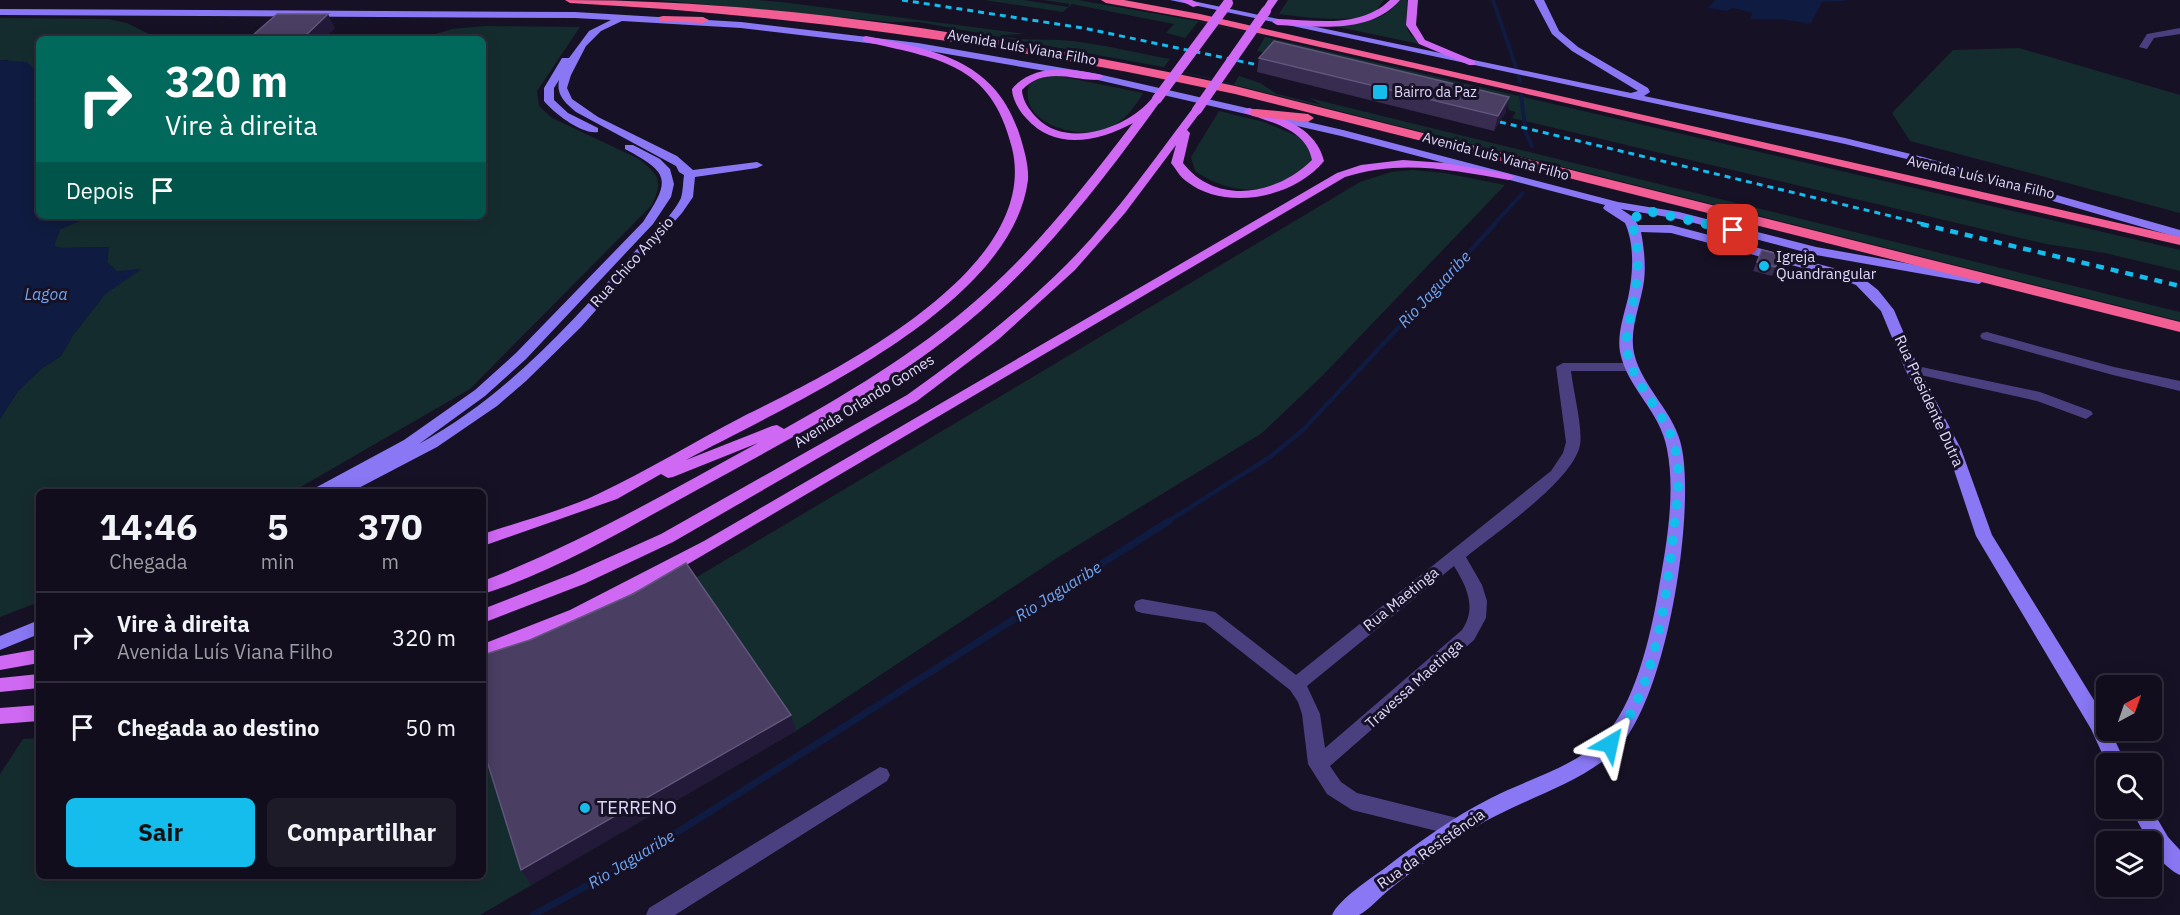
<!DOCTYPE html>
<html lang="pt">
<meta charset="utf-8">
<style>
:root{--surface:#110d1c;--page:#1e1b29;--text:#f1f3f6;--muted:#9c9ca3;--line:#302d3b;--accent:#14bdec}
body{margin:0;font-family:"IBM Plex Sans",sans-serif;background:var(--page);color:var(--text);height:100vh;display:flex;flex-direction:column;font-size:22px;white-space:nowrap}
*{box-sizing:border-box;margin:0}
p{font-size:20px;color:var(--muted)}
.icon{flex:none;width:33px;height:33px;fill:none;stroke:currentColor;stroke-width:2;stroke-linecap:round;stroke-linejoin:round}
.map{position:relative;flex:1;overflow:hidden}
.side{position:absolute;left:36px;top:489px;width:450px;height:390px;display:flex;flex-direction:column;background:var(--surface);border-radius:9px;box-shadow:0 3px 15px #0003,0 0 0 2px var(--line)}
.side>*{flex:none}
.hud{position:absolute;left:36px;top:36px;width:450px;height:183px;border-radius:9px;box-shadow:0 3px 15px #0003,0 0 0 2px var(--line);background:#00695c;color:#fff;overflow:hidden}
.needle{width:39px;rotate:40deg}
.tools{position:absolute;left:2096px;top:675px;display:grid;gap:12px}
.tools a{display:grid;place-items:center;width:66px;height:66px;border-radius:9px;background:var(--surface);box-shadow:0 3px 15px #0003,0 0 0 2px var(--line);font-size:30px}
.pin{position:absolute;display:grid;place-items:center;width:51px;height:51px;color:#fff;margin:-26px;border-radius:12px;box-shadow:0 3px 9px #0006}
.me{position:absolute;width:66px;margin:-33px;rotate:36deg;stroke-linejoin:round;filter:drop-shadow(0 0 4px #0008)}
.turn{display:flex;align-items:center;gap:21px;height:126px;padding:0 30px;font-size:27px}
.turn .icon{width:78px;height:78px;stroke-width:2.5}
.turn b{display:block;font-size:42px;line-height:51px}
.then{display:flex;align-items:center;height:57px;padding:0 30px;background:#0003;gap:12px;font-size:22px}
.eta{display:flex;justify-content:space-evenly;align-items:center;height:102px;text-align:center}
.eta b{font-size:36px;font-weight:800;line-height:42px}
.cta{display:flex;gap:12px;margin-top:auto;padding:12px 30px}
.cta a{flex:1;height:69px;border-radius:9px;background:var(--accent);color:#111;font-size:24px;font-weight:800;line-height:69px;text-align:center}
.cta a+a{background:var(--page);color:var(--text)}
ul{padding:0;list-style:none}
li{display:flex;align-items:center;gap:18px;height:90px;padding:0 30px;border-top:2px solid var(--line)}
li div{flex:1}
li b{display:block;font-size:22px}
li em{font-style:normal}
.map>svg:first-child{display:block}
</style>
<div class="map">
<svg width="2180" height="915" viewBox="0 0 2180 915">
<rect width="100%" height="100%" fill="#171125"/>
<path fill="#152c2e" d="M658 0H756L782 2 1026 34 998 35C1022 42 1048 38 1073 41 1105 45 1137 53 1170 59L1164 67 1234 84 1239 76 1260 83 1277 94 1322 105 1309 98 2180 312V321L1163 67 919 22H891Z
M984 0H1024L1068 7 1070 4 1043 0H1078L1197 21 2180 250V271L2105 253 2046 244 1512 118 1516 112 1509 110 1506 102 1257 51 1265 37 1198 22 1185 38 1166 33 1174 24 1072 4 1063 12Z
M1288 0H1384C1381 3 1378 9 1375 12 1358 24 1300 17 1279 14Z
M1399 0H1407C1407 24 1400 30 1424 45L1329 25C1356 23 1383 25 1399 0Z
M0 18 107 19 127 23 159 39H39V113L8 60H0Z
M485 26 580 27 537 91 539 106 552 118 639 159C659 175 663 180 652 205L470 389 292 492H39V602L0 617V419L18 391 41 369 61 356 73 335 105 294 140 269 117 272 107 262 108 247 61 248 54 246 60 229 92 216H483V39H419L452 29Z
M2019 48 2180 95V213L1910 141 1892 113 1953 50Z
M1046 76H1059L1143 93C1135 107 1126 119 1112 127 1085 142 1017 125 1029 85L1035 80Z
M1219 111 1264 122 1304 139 1315 162C1280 196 1234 198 1195 171L1191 157Z
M1413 170 1444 173 1505 185 1323 375 1262 433 1057 558 796 731 480 915H0V774L23 739 39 738V876H483V675L640 611 1360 182 1391 172Z"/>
<path fill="#0f1b40" d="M1715 0H1845V1L1822 2 1811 24 1780 19H1750L1752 13 1733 8 1726 11 1708 8Z
M0 60 27 62 35 70 37 92 33 100 39 113V216H92L60 229 54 246 61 248 109 247 107 262 117 271 142 269 105 294 73 335 61 356 41 369 18 391 0 419Z"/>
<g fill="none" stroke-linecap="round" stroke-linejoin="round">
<path stroke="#0f1b40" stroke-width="4" d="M1493 0 1516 67
M1519 77 1520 81
M1521 96 1526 133 1532 146
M1493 225 1523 193"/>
<path stroke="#0f1b40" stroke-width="4.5" d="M1167 522 1270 457 1303 430 1495 224"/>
<path stroke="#0f1b40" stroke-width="7" d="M533 915 627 864 1169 521"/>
<path fill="#4a4080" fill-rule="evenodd" d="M2180 28V34L2154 38 2147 49 2139 47 2147 34Z
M1987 332 2114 367 2180 381V391L2113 375 1982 339 1980 336 1982 333Z
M1563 363H1631L1638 367 1631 371H1571C1573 390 1583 428 1580 445 1573 481 1495 533 1466 557L1482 585 1487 601 1486 618 1474 640 1330 766 1341 782 1357 793 1457 818 1464 821 1467 827 1464 833 1457 836 1352 810 1327 794 1308 764 1302 714 1298 702 1290 690 1205 623 1142 613 1136 611 1134 606 1136 601 1142 599 1215 612 1296 675 1551 471 1563 453 1566 442 1556 367ZM1454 566C1467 587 1477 608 1462 630L1325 748 1320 714 1307 686Z
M1912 365 2040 392 2091 411 2093 414 2086 419 2037 401 1907 372 1905 369 1907 366Z
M880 767 887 769 890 775 887 781 675 915H646L649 908Z"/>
<path fill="#8977f4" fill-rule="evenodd" d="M1170 0H1188L1631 93 1638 91 1572 51 1552 34 1534 0H1544L1559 31 1578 47 1648 88 1650 92 1644 96 1845 138 1923 157 2180 230V238L1915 161 1845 144Z
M0 9 575 12 741 22 918 43 1098 74 1343 130 1618 202 1679 212 1816 247 1983 277 1985 280 1979 284 1816 255 1679 219 1621 209 1633 217 1638 225H1671L1841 270 1864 279 1878 290 1894 310 1919 369 1961 449 1992 535 2105 718 2106 730H2110L2126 764H2107L2091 729 1976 536 1947 449 1905 369 1881 311 1856 285 1833 276 1671 233 1641 232C1644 247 1646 266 1644 281 1641 304 1629 329 1634 353 1642 388 1676 413 1682 449 1695 517 1666 705 1614 752 1578 785 1517 801 1474 828 1445 846 1418 867 1390 889 1381 896 1369 910 1359 915 1352 915 1339 915 1332 915 1339 899 1370 879 1385 868 1419 842 1453 817 1491 798 1525 780 1575 767 1602 739 1635 705 1650 638 1658 593 1666 547 1676 495 1667 449 1661 412 1627 388 1620 352 1617 334 1624 315 1628 298 1633 275 1635 245 1625 223L1605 210 1603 208 1605 205 1341 136 1098 80 918 49 741 28 622 21 601 31 586 46 571 75 567 88 572 99 598 117 677 156 693 170 757 162 763 165 757 168 695 177 693 197 682 213 581 327 526 381 497 406 437 447 351 492H312L315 488 404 440 475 390 516 353 643 222C671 180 670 173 625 149V145H633L660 159 670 169 674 184 671 197 653 224 526 359 485 396 419 444C505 397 572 323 636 250 650 235 672 217 681 198 683 191 683 182 684 175L679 172 676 166 576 112C565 103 556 95 559 80L554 88V100L568 113 598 128V132C582 135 554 113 544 101V88L562 58H569L589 31 611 20 575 18 0 15Z
M39 620V634L0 650V636Z
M2130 808H2151L2168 837 2180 850V875C2169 870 2152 854 2151 842H2149Z"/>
<path fill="#cf68f3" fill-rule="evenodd" d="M1180 0H1192L1201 5 1193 7Z
M1268 0H1278L1269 13H1263L1261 11Z
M1390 0H1400C1370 35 1318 26 1277 25L1272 22 1277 19C1315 20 1360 29 1390 0Z
M1408 0H1418L1416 25 1425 40 1475 61V65H1469L1419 44 1406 25Z
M866 36C934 50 996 59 1020 136 1024 149 1029 166 1028 180 1012 309 787 405 686 460L772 426 777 425 784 429C857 388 928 345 990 288 1044 239 1089 180 1133 123 1098 142 1055 151 1026 118 1019 111 1012 98 1012 89 1033 63 1072 68 1102 75L1103 77C1088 88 1049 61 1022 90 1022 100 1030 111 1037 118 1068 150 1130 127 1153 97L1162 99C1105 178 1044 258 969 321 886 390 789 439 695 491 627 528 557 571 483 594V581C579 544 668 492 758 443L673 477 668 478 661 474 617 499 483 546V534C521 521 562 511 598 494 647 471 694 442 742 417 831 373 1042 271 1012 148 991 61 936 59 863 41V37Z
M1197 107 1202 110 1187 130 1190 133 1183 163C1216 206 1277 195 1312 160 1306 129 1272 123 1245 113L1244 111 1249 108C1280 116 1316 127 1324 161 1294 198 1225 212 1186 181 1180 177 1176 169 1171 163L1176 145 1125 213 1075 270 999 339 917 401 673 542 584 584 483 623V609L572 574 661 534 907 395C963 355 1018 313 1067 264 1114 217 1153 161 1193 108Z
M1403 160 1445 163 1509 174 1515 177 1509 180C1453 170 1400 159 1345 177L671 574 582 619 483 658V644L570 610 704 541 1337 173 1361 165Z
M39 649V663L0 670V656Z
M39 674V688L0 692V678Z
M39 705V721L0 724V708Z"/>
<path fill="#f25d93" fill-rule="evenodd" d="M565 0C790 0 1015 39 1235 86L2180 322V332L1235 94C1013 46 797 15 570 3Z
M1101 0H1124L1200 14 2180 237V245L1540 97 1200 20 1106 3Z
M663 16 703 17 709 20 703 23 659 21V17Z
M1256 109 1308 114 1314 118 1308 122 1252 116 1250 113 1252 110Z"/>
<path stroke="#14bdec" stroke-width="3" stroke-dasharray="6 5" stroke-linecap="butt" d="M902 0 1083 28 1263 66
M1500 122 1928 225"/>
<path stroke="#14bdec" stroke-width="4.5" stroke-dasharray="8 7" stroke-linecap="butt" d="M1921 224 2180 286"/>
<path stroke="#cf68f3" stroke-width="10" d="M1157 99 1228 3
M1197 110 1266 11"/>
</g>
<path fill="#382c51" d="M335 28 323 39H252L251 37Z
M1259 58 1506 112 1494 131 1257 72Z
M1762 250 1776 267 1772 276 1753 271Z"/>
<path fill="#231938" d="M328 14 335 28 323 39H305L304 37Z
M1509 97 1506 112 1494 131 1498 116Z
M791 715 796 731 531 885 521 870Z"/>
<path fill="#4a3e63" stroke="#61567b" stroke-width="1.5" d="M277 14H328L304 37H251Z
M1274 41 1509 97 1498 116 1259 58Z
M1762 250 1778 254 1776 267 1757 262Z
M686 563 791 715 521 870 483 748V655L530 640 633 594Z"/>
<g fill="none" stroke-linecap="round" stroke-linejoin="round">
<path stroke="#14bdec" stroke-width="10" stroke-dasharray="0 18" d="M1610 744C1655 692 1665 605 1673 538 1676 509 1682 477 1675 448 1667 413 1631 384 1627 350 1625 339 1629 325 1631 314 1637 284 1643 250 1630 220L1648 211 1733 230"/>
</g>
<g fill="#14bdec" stroke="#171125" stroke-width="2">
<rect x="1372" y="84" width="16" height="16" rx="3"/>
<circle cx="1764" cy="266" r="6"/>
<circle cx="585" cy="808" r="6"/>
</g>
<g text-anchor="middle" stroke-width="6" stroke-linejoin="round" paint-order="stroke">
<g font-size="14" fill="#e0d8fc" stroke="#171125">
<text transform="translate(1022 47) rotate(10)" y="5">Avenida Luís Viana Filho</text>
<text transform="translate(1496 156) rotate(15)" y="5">Avenida Luís Viana Filho</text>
<text transform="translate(1981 177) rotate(13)" y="5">Avenida Luís Viana Filho</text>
</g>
<g font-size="14" fill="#e0d8fc" stroke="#171125" text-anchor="start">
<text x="1394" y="97">Bairro da Paz</text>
</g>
<g font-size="15" fill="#e0d8fc" stroke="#171125" text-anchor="start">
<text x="1776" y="262">Igreja<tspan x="1776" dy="17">Quandrangular</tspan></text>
</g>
<g font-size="15" fill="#e0d8fc" stroke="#171125">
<text transform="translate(632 262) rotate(-48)" y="5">Rua Chico Anysio</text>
<text transform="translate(864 401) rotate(-32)" y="5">Avenida Orlando Gomes</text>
<text transform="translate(1929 401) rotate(65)" y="5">Rua Presidente Dutra</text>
<text transform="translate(1401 599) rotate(-39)" y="5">Rua Maetinga</text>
<text transform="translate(1414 684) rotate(-42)" y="5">Travessa Maetinga</text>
<text transform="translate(1431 849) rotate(-35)" y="5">Rua da Resistência</text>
</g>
<g font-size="16" font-style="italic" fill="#6fa6f3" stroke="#171125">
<text transform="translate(1434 289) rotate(-47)" y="6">Rio Jaguaribe</text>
<text x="46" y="300">Lagoa</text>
<text transform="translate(1058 591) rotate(-32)" y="6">Rio Jaguaribe</text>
<text transform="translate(631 859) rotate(-31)" y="6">Rio Jaguaribe</text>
</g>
<g font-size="18" fill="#e0d8fc" stroke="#171125" text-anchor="start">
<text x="597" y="814">TERRENO</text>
</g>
</g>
</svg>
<div class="tools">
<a><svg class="needle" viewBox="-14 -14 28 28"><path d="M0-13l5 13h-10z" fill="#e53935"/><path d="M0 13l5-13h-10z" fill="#9c9ca3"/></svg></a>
<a><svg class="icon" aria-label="search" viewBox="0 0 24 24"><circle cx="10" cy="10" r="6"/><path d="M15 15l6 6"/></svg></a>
<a><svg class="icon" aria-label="layers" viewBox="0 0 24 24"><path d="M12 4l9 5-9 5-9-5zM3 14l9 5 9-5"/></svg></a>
</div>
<div class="pin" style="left:1733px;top:230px;background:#d93025"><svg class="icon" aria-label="arrive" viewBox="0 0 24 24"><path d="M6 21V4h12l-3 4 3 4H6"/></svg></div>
<svg class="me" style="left:1610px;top:744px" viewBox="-20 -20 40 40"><path d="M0-17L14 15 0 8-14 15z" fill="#14bdec" stroke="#fff" stroke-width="4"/></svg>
<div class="hud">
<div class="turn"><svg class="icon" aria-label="right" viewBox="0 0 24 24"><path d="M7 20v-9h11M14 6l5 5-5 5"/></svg><div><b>320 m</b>Vire à direita</div></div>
<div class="then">Depois<svg class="icon" aria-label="arrive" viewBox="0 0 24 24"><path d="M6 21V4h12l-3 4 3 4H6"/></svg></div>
</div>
<section class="side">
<div class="eta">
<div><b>14:46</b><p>Chegada</p></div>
<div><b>5</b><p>min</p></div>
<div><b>370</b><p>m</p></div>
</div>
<ul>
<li><svg class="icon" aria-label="right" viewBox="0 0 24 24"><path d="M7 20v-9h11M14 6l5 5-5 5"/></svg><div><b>Vire à direita</b><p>Avenida Luís Viana Filho</p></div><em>320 m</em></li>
<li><svg class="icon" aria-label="arrive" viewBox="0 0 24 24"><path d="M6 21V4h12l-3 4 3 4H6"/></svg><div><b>Chegada ao destino</b></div><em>50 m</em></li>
</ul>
<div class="cta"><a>Sair</a><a>Compartilhar</a></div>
</section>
</div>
